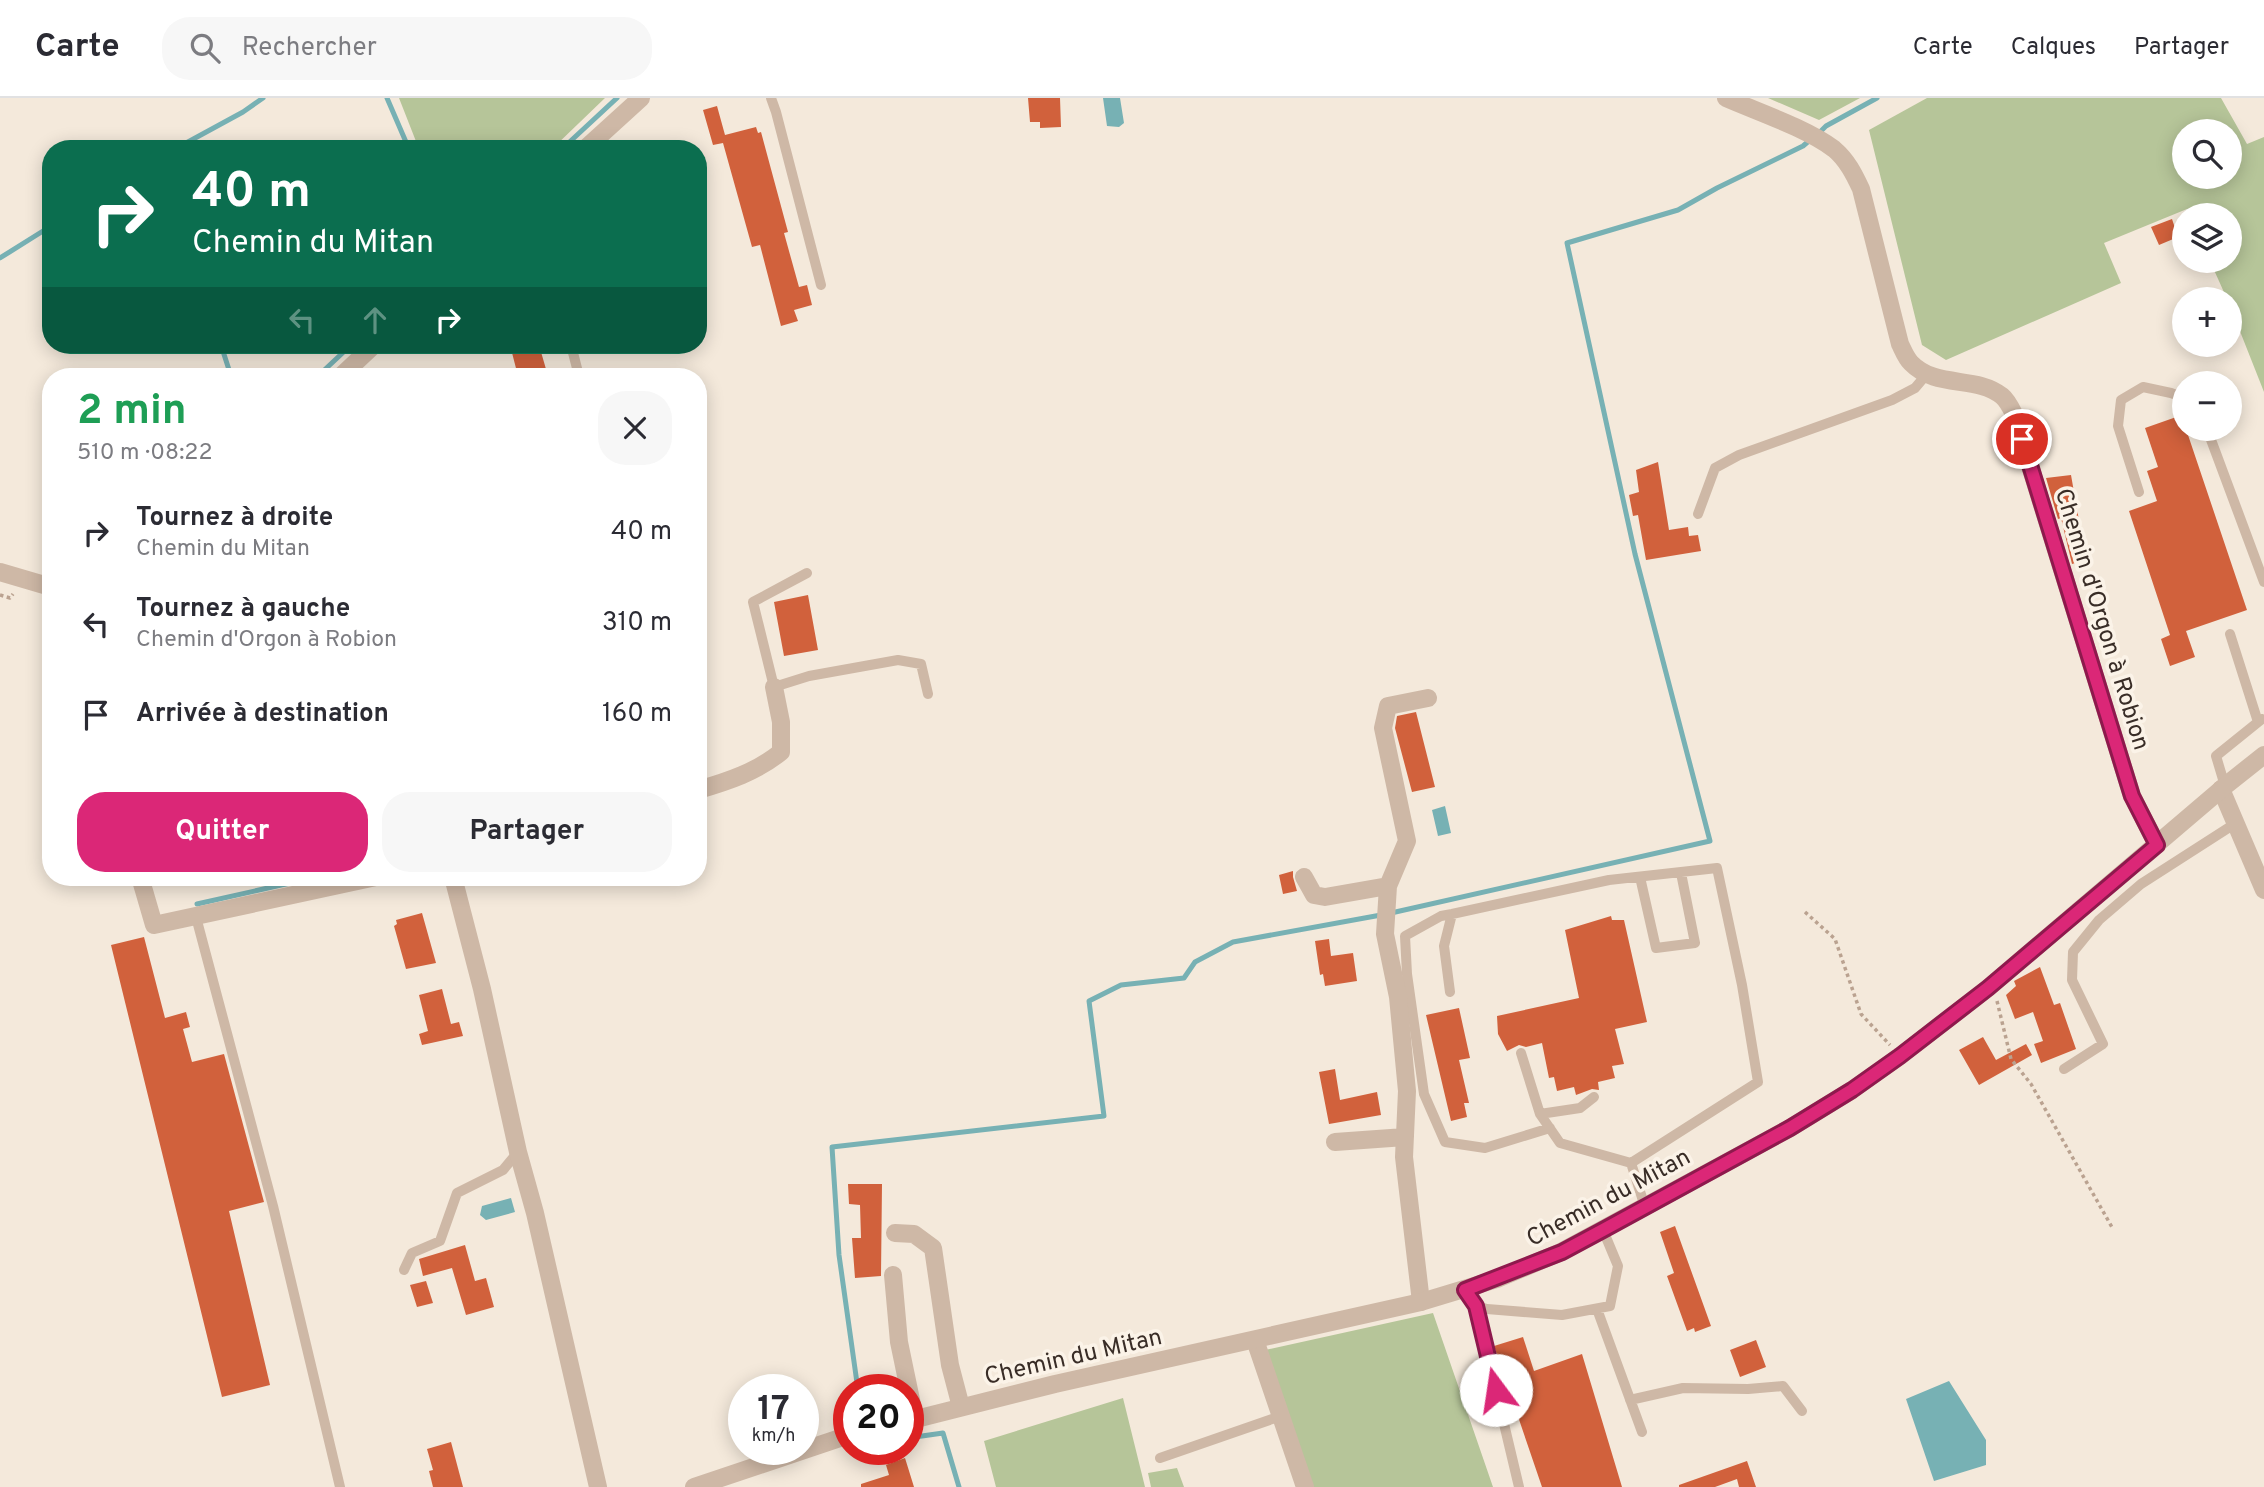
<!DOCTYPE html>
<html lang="fr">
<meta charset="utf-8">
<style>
:root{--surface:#fff;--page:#f7f7f7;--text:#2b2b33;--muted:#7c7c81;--line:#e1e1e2;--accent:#db2777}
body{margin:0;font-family:Overpass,sans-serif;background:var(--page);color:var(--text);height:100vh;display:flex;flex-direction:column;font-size:26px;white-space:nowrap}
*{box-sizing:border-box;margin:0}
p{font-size:23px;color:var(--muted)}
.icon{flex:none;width:38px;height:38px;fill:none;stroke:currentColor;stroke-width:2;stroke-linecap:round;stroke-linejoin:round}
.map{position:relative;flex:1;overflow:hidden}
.panel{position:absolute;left:42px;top:270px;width:665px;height:518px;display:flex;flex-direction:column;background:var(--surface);border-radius:28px;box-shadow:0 4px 18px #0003}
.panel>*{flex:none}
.guide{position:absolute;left:42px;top:42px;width:665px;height:214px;border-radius:28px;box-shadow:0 4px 18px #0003;background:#0b6e4f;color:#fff;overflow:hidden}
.tools{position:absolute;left:2172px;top:21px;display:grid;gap:14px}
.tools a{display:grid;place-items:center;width:70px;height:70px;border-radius:50%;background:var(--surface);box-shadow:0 4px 18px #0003;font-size:35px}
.speed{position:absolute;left:728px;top:1276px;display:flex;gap:14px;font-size:35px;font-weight:700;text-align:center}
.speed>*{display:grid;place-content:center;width:91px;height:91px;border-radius:50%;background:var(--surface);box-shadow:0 4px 18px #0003;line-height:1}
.speed small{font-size:18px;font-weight:400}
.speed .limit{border:10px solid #d22;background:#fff;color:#111}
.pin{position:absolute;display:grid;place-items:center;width:60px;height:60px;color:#fff;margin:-30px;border:4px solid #fff;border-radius:50%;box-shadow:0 2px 7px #0007}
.me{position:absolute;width:77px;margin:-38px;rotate:346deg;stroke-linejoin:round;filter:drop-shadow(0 0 5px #0008)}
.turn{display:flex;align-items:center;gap:24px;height:147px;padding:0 35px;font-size:32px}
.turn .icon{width:91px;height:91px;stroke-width:2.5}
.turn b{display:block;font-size:49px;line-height:60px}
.lanes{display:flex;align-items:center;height:66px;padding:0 35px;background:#0003;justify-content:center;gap:35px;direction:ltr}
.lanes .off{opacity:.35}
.round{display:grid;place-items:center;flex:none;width:74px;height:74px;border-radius:28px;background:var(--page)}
.overview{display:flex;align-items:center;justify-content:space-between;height:119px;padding:0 35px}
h1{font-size:42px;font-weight:700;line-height:52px;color:#1e9e55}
.primary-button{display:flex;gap:14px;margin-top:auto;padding:14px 35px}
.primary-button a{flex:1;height:80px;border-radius:28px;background:var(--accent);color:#fff;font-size:28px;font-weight:700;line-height:80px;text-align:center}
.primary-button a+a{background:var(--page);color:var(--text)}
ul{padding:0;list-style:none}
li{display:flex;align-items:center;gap:21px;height:91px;padding:0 35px}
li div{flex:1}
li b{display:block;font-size:26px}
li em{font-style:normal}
header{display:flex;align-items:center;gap:42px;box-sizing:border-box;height:98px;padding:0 35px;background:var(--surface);border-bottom:2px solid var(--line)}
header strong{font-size:33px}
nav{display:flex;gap:38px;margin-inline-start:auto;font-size:24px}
.search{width:490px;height:63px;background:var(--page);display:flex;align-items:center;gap:18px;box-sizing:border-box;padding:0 24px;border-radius:28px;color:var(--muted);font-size:26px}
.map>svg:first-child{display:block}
</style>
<header>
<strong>Carte</strong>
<div class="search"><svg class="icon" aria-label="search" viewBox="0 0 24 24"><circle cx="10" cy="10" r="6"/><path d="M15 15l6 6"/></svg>Rechercher</div>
<nav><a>Carte</a><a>Calques</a><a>Partager</a></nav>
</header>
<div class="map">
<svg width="2264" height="1389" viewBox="0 0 2264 1389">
<rect width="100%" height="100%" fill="#f4e9db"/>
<path fill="#b6c599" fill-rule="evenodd" d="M399 0H605L552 51H419Z
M1768 0H1860L1819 22Z
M1927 0H2221L2247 46 2264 39V294L2230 208V201H2227L2210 163H2230V117H2191L2187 111 2104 145 2121 185 1946 262 1922 247 1869 32ZM2230 33V79H2184V33Z
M1433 1215 1493 1389H1312L1265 1252Z
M1123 1300 1145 1389H996L984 1343Z
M1177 1370 1184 1389H1151L1148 1375Z"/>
<path fill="#77b1b4" d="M1103 0H1120L1124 25 1119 29 1107 28Z
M1445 708 1451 735 1438 738 1432 712Z
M511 1100 515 1114 486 1122 480 1117 482 1108Z
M1949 1283 1986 1342V1367L1934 1383 1906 1301Z"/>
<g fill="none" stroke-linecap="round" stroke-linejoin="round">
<path stroke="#77b1b4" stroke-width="5" d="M387 0 409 51
M1818 36 1826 28 1877 0
M175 51 243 14 263 0
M562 51 617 0
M0 160 51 128
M221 247 231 278
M318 278 351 247
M197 806 317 779
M1391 815 1710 743 1635 456 1567 145 1678 112 1717 90 1803 48 1810 42
M858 1292 839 1157 832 1049 1104 1018 1089 903 1121 887 1184 880 1195 864 1233 844 1381 817
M908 1340 943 1335 959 1389"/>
</g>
<path fill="#d1613c" d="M1028 0H1060L1061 29 1040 30V24H1030Z
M717 8 725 37 756 29 758 35 761 34 788 134 784 135 799 189 807 187 812 207 794 212 798 223 781 228 760 147 752 149 723 45 713 47 703 12Z
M2172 121 2178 139 2159 147 2151 129Z
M510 247H539L548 278H518Z
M2182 317 2184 331H2186L2247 512 2186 533 2195 559 2170 568 2161 541 2170 537 2129 413 2157 403 2147 373 2158 369 2145 330Z
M1658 364 1669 432 1688 429 1689 438 1698 437 1701 453 1646 462 1638 417 1633 418 1629 397 1639 394 1636 372Z
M2071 377 2086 462 2072 466 2061 420 2058 421 2046 380Z
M808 497 818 552 784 558 774 504Z
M1416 614 1435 689 1412 694 1395 630 1397 618Z
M1293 773V779L1297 793 1283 796 1279 777Z
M422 815 436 865 406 871 394 828 397 826 396 822Z
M1611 818 1612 822H1624L1647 924 1615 931 1624 966 1612 968 1615 980 1598 984 1599 992 1592 991 1576 997 1574 989 1557 993 1554 979 1549 980 1542 945 1526 949 1519 947 1507 953 1498 936 1497 918 1579 900 1565 832Z
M144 839 165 920 186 914 190 929 183 931 192 964 224 956 264 1104 229 1113 270 1287 222 1299 111 847Z
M1329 841 1331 858 1353 855 1357 883 1325 888 1323 876 1320 877 1315 843Z
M2040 869 2054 907 2060 905 2076 951 2041 965 2034 946 2043 943 2033 914 2015 921 2006 897 2016 888 2014 883Z
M442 891 451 926 459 924 463 938 422 947 419 936 428 933 419 897Z
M1459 910 1470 960 1459 962 1469 1005H1464L1467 1019 1451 1023 1426 917Z
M1983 939 1996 962 2026 946 2032 957 1979 987 1959 952Z
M1335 971 1340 1002 1377 994 1381 1017 1329 1026 1319 974Z
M848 1086H882L881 1178 855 1180 852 1140H861L860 1107 849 1106Z
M1675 1128 1711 1228 1695 1234 1694 1230 1687 1233 1667 1178 1674 1175 1660 1134Z
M465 1147 475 1183 486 1180 494 1209 466 1217 452 1170 423 1178 419 1161Z
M426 1183 433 1205 417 1209 410 1187Z
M1523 1239 1534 1273 1582 1256 1622 1389H1542L1494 1248Z
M1756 1242 1766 1269 1740 1279 1730 1252Z
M451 1344 463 1389H433L429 1373 433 1372 427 1351Z
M905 1360 914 1389H861V1386L889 1377 886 1367Z
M1747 1363 1756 1389H1739L1737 1381 1715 1389H1679V1387Z"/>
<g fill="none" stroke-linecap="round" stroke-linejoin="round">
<path stroke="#baa290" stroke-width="3.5" stroke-dasharray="3.5 3.5" stroke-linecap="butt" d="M0 497 10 500 13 496
M1805 814 1835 841 1861 916 1890 947
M1997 903 2011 961 2031 986 2113 1131"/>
<path stroke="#ceb8a6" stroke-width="10" d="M771 0 776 14 821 187
M571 247 579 278
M2207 331 2264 484
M2139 394 2118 328 2121 302 2143 289 2171 295 2184 300
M1698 416 1715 370 1739 357 1892 302 1915 290 1926 277
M807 475 753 504 774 589 809 578 898 562 921 566 928 596
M2230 536 2258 624
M2225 688 2216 658 2262 621
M1640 779 1656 850 1695 845 1681 775
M196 819 273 1108 340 1389
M1450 894 1444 848 1452 816
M1521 955 1540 1016 1560 1045 1631 1065 1645 1109
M2064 971 2103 946 2072 882 2073 854 2099 822 2141 786 2236 725
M1540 1016 1580 1010 1594 999
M1550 1030 1485 1050 1445 1044 1424 996 1407 876 1405 838 1441 818 1452 816 1609 782 1717 770 1742 887 1758 984 1631 1065
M404 1172 412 1155 440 1143 457 1095 503 1072 518 1054
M1465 1192 1476 1208 1487 1211 1562 1217 1610 1208 1618 1168 1603 1132
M1476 1208 1519 1389
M1597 1211 1642 1334
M1630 1302 1683 1290 1748 1291 1783 1288 1802 1313
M1160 1360 1281 1318"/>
<path stroke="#ceb8a6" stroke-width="18" d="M1726 0C1758 14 1806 30 1834 51 1847 62 1854 76 1861 91L1900 246C1903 252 1906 260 1911 265 1936 291 1976 277 2002 298 2007 302 2011 310 2014 316L2132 698 2157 747
M585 51 641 0
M341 278 374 247
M0 474 51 489
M2221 691 2264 792
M698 692C729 683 756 674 781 654V624L774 589
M140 779 154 827 376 779
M453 779 482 891 518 1054 535 1115 598 1389
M1304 779 1314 797 1325 799 1388 788
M1335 1044 1405 1039
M895 1135 914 1136 933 1150 950 1267 961 1309
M893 1177 899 1244 915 1321
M1421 1204 1404 1059 1407 993 1398 899 1385 836 1388 788 1407 743 1383 630 1388 608 1428 600
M1255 1242 1305 1389"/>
<path stroke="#ceb8a6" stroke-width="18" d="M908 1323 1055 1286 1421 1204 1497 1181 1561 1154 1790 1030 1852 992 1900 958 1988 890 2225 688 2264 657
M694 1389 849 1337"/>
</g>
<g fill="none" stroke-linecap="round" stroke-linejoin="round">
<g stroke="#8e194d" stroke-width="18">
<path id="route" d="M1496 1292 1476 1208 1465 1192 1562 1154 1603 1132 1790 1030 1852 992 1900 958 1988 890 2157 747 2132 698 2022 341"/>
</g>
<use href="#route" stroke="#db2777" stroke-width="12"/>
</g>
<g text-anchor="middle" stroke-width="7" stroke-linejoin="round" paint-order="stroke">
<g font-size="24" fill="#392d27" stroke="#fbf3e8">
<text transform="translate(2103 521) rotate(73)" y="8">Chemin d'Orgon à Robion</text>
<text transform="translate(1608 1099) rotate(-28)" y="8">Chemin du Mitan</text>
<text transform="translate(1073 1258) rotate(-13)" y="8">Chemin du Mitan</text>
</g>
</g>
</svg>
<div class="tools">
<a><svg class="icon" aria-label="search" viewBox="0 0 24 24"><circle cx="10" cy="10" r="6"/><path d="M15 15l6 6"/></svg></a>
<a><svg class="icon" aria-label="layers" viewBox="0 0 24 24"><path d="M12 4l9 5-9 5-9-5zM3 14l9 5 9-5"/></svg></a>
<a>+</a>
<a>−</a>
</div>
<div class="speed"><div>17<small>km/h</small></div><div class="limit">20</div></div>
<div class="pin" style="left:2022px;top:341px;background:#d93025"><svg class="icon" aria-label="arrive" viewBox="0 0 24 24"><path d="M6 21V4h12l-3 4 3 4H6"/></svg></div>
<svg class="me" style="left:1496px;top:1292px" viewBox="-20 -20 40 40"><circle r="19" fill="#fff"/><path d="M0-13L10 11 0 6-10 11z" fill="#db2777"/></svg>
<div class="guide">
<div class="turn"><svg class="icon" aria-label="right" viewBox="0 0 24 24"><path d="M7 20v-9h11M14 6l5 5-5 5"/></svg><div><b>40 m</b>Chemin du Mitan</div></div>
<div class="lanes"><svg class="icon off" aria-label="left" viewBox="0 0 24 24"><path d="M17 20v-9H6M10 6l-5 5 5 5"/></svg><svg class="icon off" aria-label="ahead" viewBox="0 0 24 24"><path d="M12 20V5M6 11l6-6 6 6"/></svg><svg class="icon" aria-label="right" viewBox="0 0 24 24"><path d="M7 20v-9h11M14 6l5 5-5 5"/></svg></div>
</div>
<section class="panel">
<div class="overview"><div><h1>2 min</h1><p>510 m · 08:22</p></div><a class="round"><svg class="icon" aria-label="close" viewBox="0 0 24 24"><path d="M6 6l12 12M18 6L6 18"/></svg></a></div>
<ul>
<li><svg class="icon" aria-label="right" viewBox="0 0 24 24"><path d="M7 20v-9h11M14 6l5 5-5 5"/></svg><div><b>Tournez à droite</b><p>Chemin du Mitan</p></div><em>40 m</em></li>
<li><svg class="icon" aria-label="left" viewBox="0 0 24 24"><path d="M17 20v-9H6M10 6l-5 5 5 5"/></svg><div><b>Tournez à gauche</b><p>Chemin d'Orgon à Robion</p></div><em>310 m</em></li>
<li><svg class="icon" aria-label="arrive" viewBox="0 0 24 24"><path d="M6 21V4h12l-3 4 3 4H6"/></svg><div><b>Arrivée à destination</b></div><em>160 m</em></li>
</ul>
<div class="primary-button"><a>Quitter</a><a>Partager</a></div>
</section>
</div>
